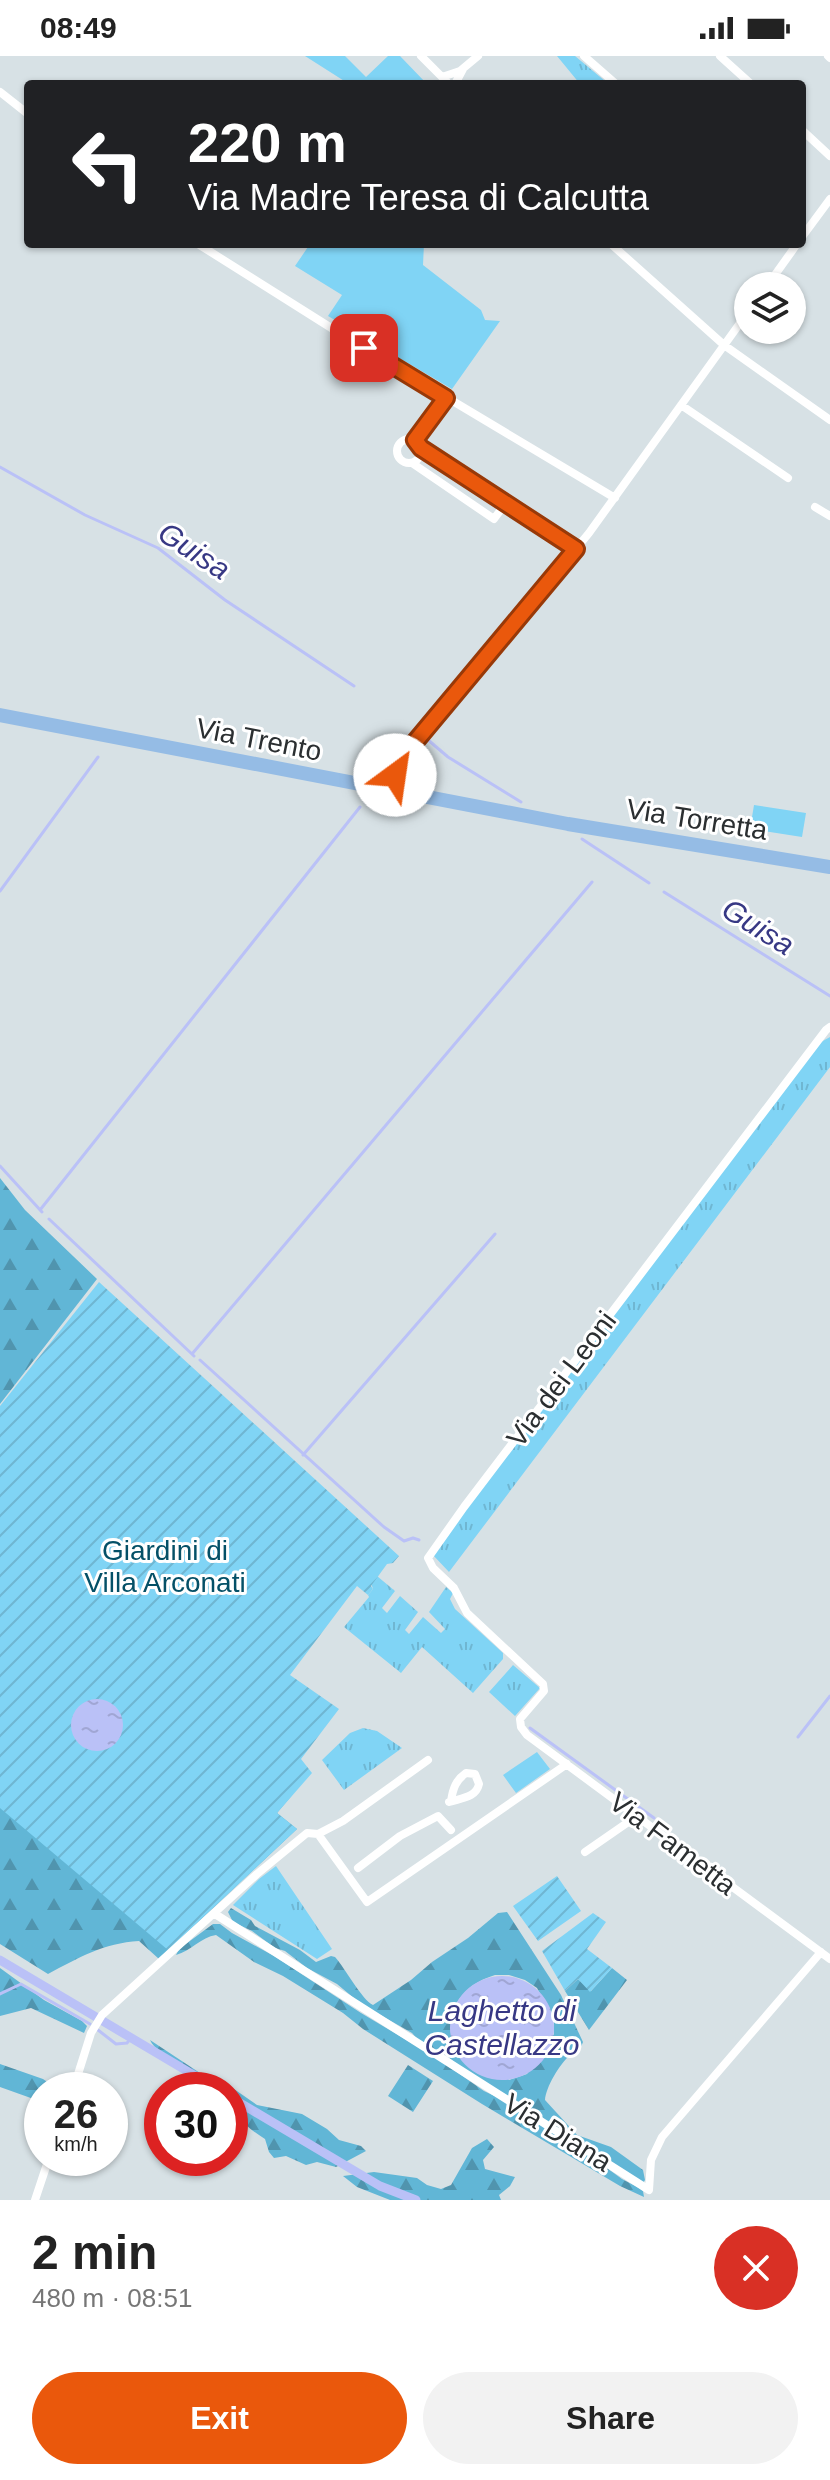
<!DOCTYPE html>
<meta charset="utf-8">
<style>
:root{--surface:#fff;--page:#f2f2f2;--text:#222;--muted:#767676;--accent:#ea580c}
body{margin:0;font-family:Arial,sans-serif;background:var(--page);color:var(--text);height:100vh;display:flex;flex-direction:column;font-size:30px;white-space:nowrap}
*{box-sizing:border-box;margin:0}
p{font-size:26px;color:var(--muted)}
.icon{flex:none;width:44px;height:44px;fill:none;stroke:currentColor;stroke-width:2;stroke-linecap:round;stroke-linejoin:round}
.map{position:relative;height:2144px;overflow:hidden}
.details{display:flex;flex-direction:column;background:var(--surface);flex:1}
.details>*{flex:none}
.top-card{position:absolute;left:24px;top:24px;width:782px;height:168px;border-radius:8px;box-shadow:0 2px 6px #0004;background:#202124;color:#fff;overflow:hidden}
.fabs{position:absolute;left:734px;top:216px;display:grid;gap:16px}
.fabs a{display:grid;place-items:center;width:72px;height:72px;border-radius:50%;background:var(--surface);box-shadow:0 2px 6px #0004;font-size:40px}
.speed{position:absolute;left:24px;top:2016px;display:flex;gap:16px;font-size:40px;font-weight:700;text-align:center}
.speed>*{display:grid;place-content:center;width:104px;height:104px;border-radius:50%;background:var(--surface);box-shadow:0 2px 6px #0004;line-height:1}
.speed small{font-size:20px;font-weight:400}
.speed .limit{border:12px solid #d22;background:#fff;color:#111}
.pin{position:absolute;display:grid;place-items:center;width:68px;height:68px;color:#fff;margin:-34px;border-radius:16px;box-shadow:0 4px 12px #0006}
.me{position:absolute;width:88px;margin:-44px;rotate:31deg;stroke-linejoin:round;filter:drop-shadow(0 0 6px #0008)}
.turn{display:flex;align-items:center;gap:28px;height:168px;padding:0 32px;font-size:36px}
.turn .icon{width:104px;height:104px;stroke-width:2.5}
.turn b{display:block;font-size:56px;line-height:68px}
.round{display:grid;place-items:center;flex:none;width:84px;height:84px;border-radius:42px;background:var(--page)}
.summary{display:flex;align-items:center;justify-content:space-between;height:136px;padding:0 32px}
h1{font-size:48px;font-weight:600;line-height:60px}
.cta{display:flex;gap:16px;margin-top:auto;padding:16px 32px}
.cta a{flex:1;height:92px;border-radius:48px;background:var(--accent);color:#fff;font-size:32px;font-weight:600;line-height:92px;text-align:center}
.cta a+a{background:var(--page);color:var(--text)}
.status{display:flex;justify-content:space-between;align-items:center;height:56px;padding:0 40px;background:var(--surface);direction:ltr}
.status svg{height:22px;fill:currentColor}
.map>svg:first-child{display:block}
</style>
<div class="status"><b>08:49</b><svg viewBox="0 0 49 12"><path d="M0 12V9h3v3zM5 12V6h3v6zM10 12V3h3v9zM15 12V0h3v12zM26 1h20v11H26zM47 4h2v5h-2z"/></svg></div>
<div class="map">
<svg width="830" height="2144" viewBox="0 0 830 2144">
<defs>
<pattern id="grass-tufts" width="24" height="20" patternUnits="userSpaceOnUse" patternTransform="scale(2)"><rect width="24" height="20" fill="#80d4f5"/><path d="M3 7l-1-3M5 7V3M7 7l1-3M15 17l-1-3M17 17v-4M19 17l1-3" fill="none" stroke="#6fb6d2"/></pattern>
<pattern id="forest-firs" width="22" height="20" patternUnits="userSpaceOnUse" patternTransform="scale(2)"><rect width="22" height="20" fill="#61b6d6"/><path d="M5 1l3.5 6h-7zM16 11l3.5 6h-7z" fill="#5094ae"/></pattern>
<pattern id="garden-furrows" width="10" height="10" patternUnits="userSpaceOnUse" patternTransform="scale(2)"><rect width="10" height="10" fill="#80d4f5"/><path d="M-1 1l2-2M0 10L10 0M9 11l2-2" fill="none" stroke="#6fb6d2"/></pattern>
<pattern id="water-ripples" width="26" height="14" patternUnits="userSpaceOnUse" patternTransform="scale(2)"><rect width="26" height="14" fill="#bac1f7"/><path d="M2 4q2-2 4 0t4 0M15 11q2-2 4 0t4 0" fill="none" stroke="#a0a6d4"/></pattern>
</defs>
<rect width="100%" height="100%" fill="#d7e1e5"/>
<path fill="url(#grass-tufts)" d="M557 0H575L605 25 603 28H580Z
M830 981V1011L449 1516 432 1498 821 986Z
M377 1520 395 1535 382 1552 387 1557 400 1540 418 1556 405 1574 409 1578 423 1561 441 1577 445 1573 429 1556 446 1531 453 1537 450 1543 455 1553 503 1597V1603L473 1637 422 1591 401 1617 344 1571 369 1541 368 1539 373 1533 371 1527Z
M513 1609 540 1632 515 1660 489 1636Z
M363 1672 377 1675 402 1692 344 1734 322 1704 350 1677Z
M276 1810 332 1893 317 1903 233 1849 259 1823Z"/>
<path fill="url(#forest-firs)" fill-rule="evenodd" d="M0 1122 25 1154 97 1223 0 1348Z
M0 1437 267 1717 293 1738 277 1757 297 1773 159 1903 139 1885C104 1887 78 1902 48 1918L0 1888Z
M231 1852 251 1864 255 1870 300 1894 316 1906 331 1900 335 1901C345 1912 362 1944 373 1949L411 1924 432 1906 468 1882 498 1857 507 1856 561 1939 583 1986C580 1995 577 1993 570 1999 559 2009 546 2031 545 2044L577 2079 611 2091 643 2114 645 2124 643 2127 537 2059 524 2049 465 2015 447 2000 420 1986 412 1977 361 1948 337 1928 307 1912 285 1895 275 1892 252 1875 233 1866 228 1856ZM495 1919H509L525 1924 537 1932 554 1964V1978L527 2018 509 2024 450 1962C458 1939 472 1926 495 1919Z
M213 1868H220L232 1877 274 1900 361 1957 435 2001 484 2035 503 2044 552 2077 574 2088 622 2123 639 2132 643 2135 644 2141 620 2130 482 2048 363 1973 343 1957 283 1920 254 1906 216 1879C201 1881 191 1895 176 1899L179 1893Z
M0 1912 44 1944 82 1965 87 1970 84 1977 31 1952 0 1960Z
M612 1912 627 1924 589 1974 565 1935 578 1923 591 1935Z
M150 1984 209 2023 234 2033 257 2049 302 2058 327 2073 339 2084 361 2090 366 2095 336 2111 317 2106 306 2109 286 2100 274 2102 269 2096 265 2083C246 2071 230 2058 230 2034H223C206 2021 157 2001 150 1984Z
M0 2008 43 2023 59 2034H42V2046L0 2031Z
M408 2009 433 2025 413 2056 388 2040Z
M487 2083 494 2091 483 2104 485 2113 515 2121 510 2130 499 2139 501 2144H390L357 2131 343 2120 374 2116 417 2122 427 2129 441 2133 451 2129 472 2092Z"/>
<path fill="#80d4f5" d="M305 0H345L366 21 388 0H400L427 28H349Z
M310 188H424L423 209 481 254 485 264 500 265 452 333 328 260 342 239 295 210Z
M754 749 806 757 802 781 750 773Z
M537 1696 550 1713 516 1737 503 1719Z"/>
<path fill="url(#garden-furrows)" d="M99 1226 399 1500 393 1507 387 1508 371 1530 373 1533 368 1539 357 1530 290 1619 339 1653 301 1703 312 1717 277 1757 297 1773 168 1894 0 1752V1350Z
M557 1820 581 1855 538 1885 513 1850Z
M593 1857 606 1866 587 1893 612 1912 590 1936 578 1923 565 1935 542 1895Z"/>
<path fill="url(#water-ripples)" d="M71 1669a26 26 0 1 1 52 0a26 26 0 1 1-52 0Z
M450 1972a52 52 0 1 1 104 0a52 52 0 1 1-104 0Z"/>
<g fill="none" stroke-linecap="round" stroke-linejoin="round">
<path stroke="#bac1f7" stroke-width="3" d="M0 411 85 459 158 492 225 544 354 630
M427 683 448 701 521 746
M582 783 649 827
M0 835 98 701
M664 836 830 940
M0 1110 42 1156
M40 1154 360 751
M49 1163 194 1300
M192 1298 592 826
M200 1304 384 1471 404 1485 413 1482 419 1484
M303 1399 495 1178
M530 1672 654 1762
M798 1681 830 1640
M0 1938 21 1928 90 1968
M98 1974 116 1988 127 1987 131 1982"/>
<path stroke="#bac1f7" stroke-width="9" d="M0 1904 219 2034
M230 2041 380 2130 416 2144"/>
<path stroke="#fff" stroke-width="8" d="M421 0 449 28
M584 0 616 28
M720 0 751 28
M828 0 830 2
M442 21 460 15 478 0
M455 28 463 13
M0 36 28 58
M802 74 830 100
M802 181 830 143
M198 188 344 280 615 442
M611 188 724 289 830 364
M767 230 797 188
M681 349 788 422
M397 395a12 12 0 1 1 24 0a12 12 0 1 1-24 0Z
M415 384 446 342
M421 392 576 493
M412 407 494 463 505 448
M815 451 830 460
M384 733V723L390 712 438 660 589 477 748 256
M385 734 394 723 400 704
M830 971 826 974 464 1451 428 1502 433 1512 454 1532 467 1557 543 1628 544 1635 520 1663 521 1671 527 1679 830 1903
M449 1746C461 1742 476 1742 479 1728L475 1718 466 1717C456 1724 453 1732 451 1745
M318 1778 343 1765 428 1704
M585 1796 637 1760
M358 1812 400 1780 438 1760 451 1774
M215 1858 649 2134 651 2104 662 2081 821 1896
M73 2034 91 1977 102 1959 257 1818 307 1777 318 1778 367 1846 567 1708
M35 2144 49 2102"/>
<path stroke="#95bce5" stroke-width="14" d="M0 659 568 768 830 811"/>
</g>
<g fill="none" stroke-linecap="round" stroke-linejoin="round">
<g stroke="#983908" stroke-width="20">
<path id="route" d="M364 292 446 342 415 384 421 392 576 493 400 704 395 719"/>
</g>
<use href="#route" stroke="#ea580c" stroke-width="14"/>
</g>
<g text-anchor="middle" stroke-width="6" stroke-linejoin="round" paint-order="stroke">
<g font-size="28" fill="#2b2f31" stroke="#fff">
<text transform="translate(259 683) rotate(11)" y="10">Via Trento</text>
<text transform="translate(697 763) rotate(9)" y="10">Via Torretta</text>
<text transform="translate(561 1323) rotate(-53)" y="10">Via dei Leoni</text>
<text transform="translate(673 1787) rotate(37)" y="10">Via Fametta</text>
<text transform="translate(558 2076) rotate(32)" y="10">Via Diana</text>
</g>
<g font-size="28" fill="#045067" stroke="#fff">
<text x="165" y="1504">Giardini di<tspan x="165" dy="32">Villa Arconati</tspan></text>
</g>
<g font-size="30" font-style="italic" fill="#373884" stroke="#fff">
<text transform="translate(194 495) rotate(33)" y="10">Guisa</text>
<text transform="translate(758 871) rotate(32)" y="10">Guisa</text>
<text x="502" y="1965">Laghetto di<tspan x="502" dy="34">Castellazzo</tspan></text>
</g>
</g>
</svg>
<div class="fabs">
<a><svg class="icon" aria-label="layers" viewBox="0 0 24 24"><path d="M12 4l9 5-9 5-9-5zM3 14l9 5 9-5"/></svg></a>
</div>
<div class="speed"><div>26<small>km/h</small></div><div class="limit">30</div></div>
<div class="pin" style="left:364px;top:292px;background:#d93025"><svg class="icon" aria-label="arrive" viewBox="0 0 24 24"><path d="M6 21V4h12l-3 4 3 4H6"/></svg></div>
<svg class="me" style="left:395px;top:719px" viewBox="-20 -20 40 40"><circle r="19" fill="#fff"/><path d="M0-13L10 11 0 6-10 11z" fill="#ea580c"/></svg>
<div class="top-card">
<div class="turn"><svg class="icon" aria-label="left" viewBox="0 0 24 24"><path d="M17 20v-9H6M10 6l-5 5 5 5"/></svg><div><b>220 m</b>Via Madre Teresa di Calcutta</div></div>
</div>
</div>
<section class="details">
<div class="summary"><div><h1>2 min</h1><p>480 m · 08:51</p></div><a class="round" style="background:#d93025;color:#fff"><svg class="icon" aria-label="close" viewBox="0 0 24 24"><path d="M6 6l12 12M18 6L6 18"/></svg></a></div>
<div class="cta"><a>Exit</a><a>Share</a></div>
</section>
